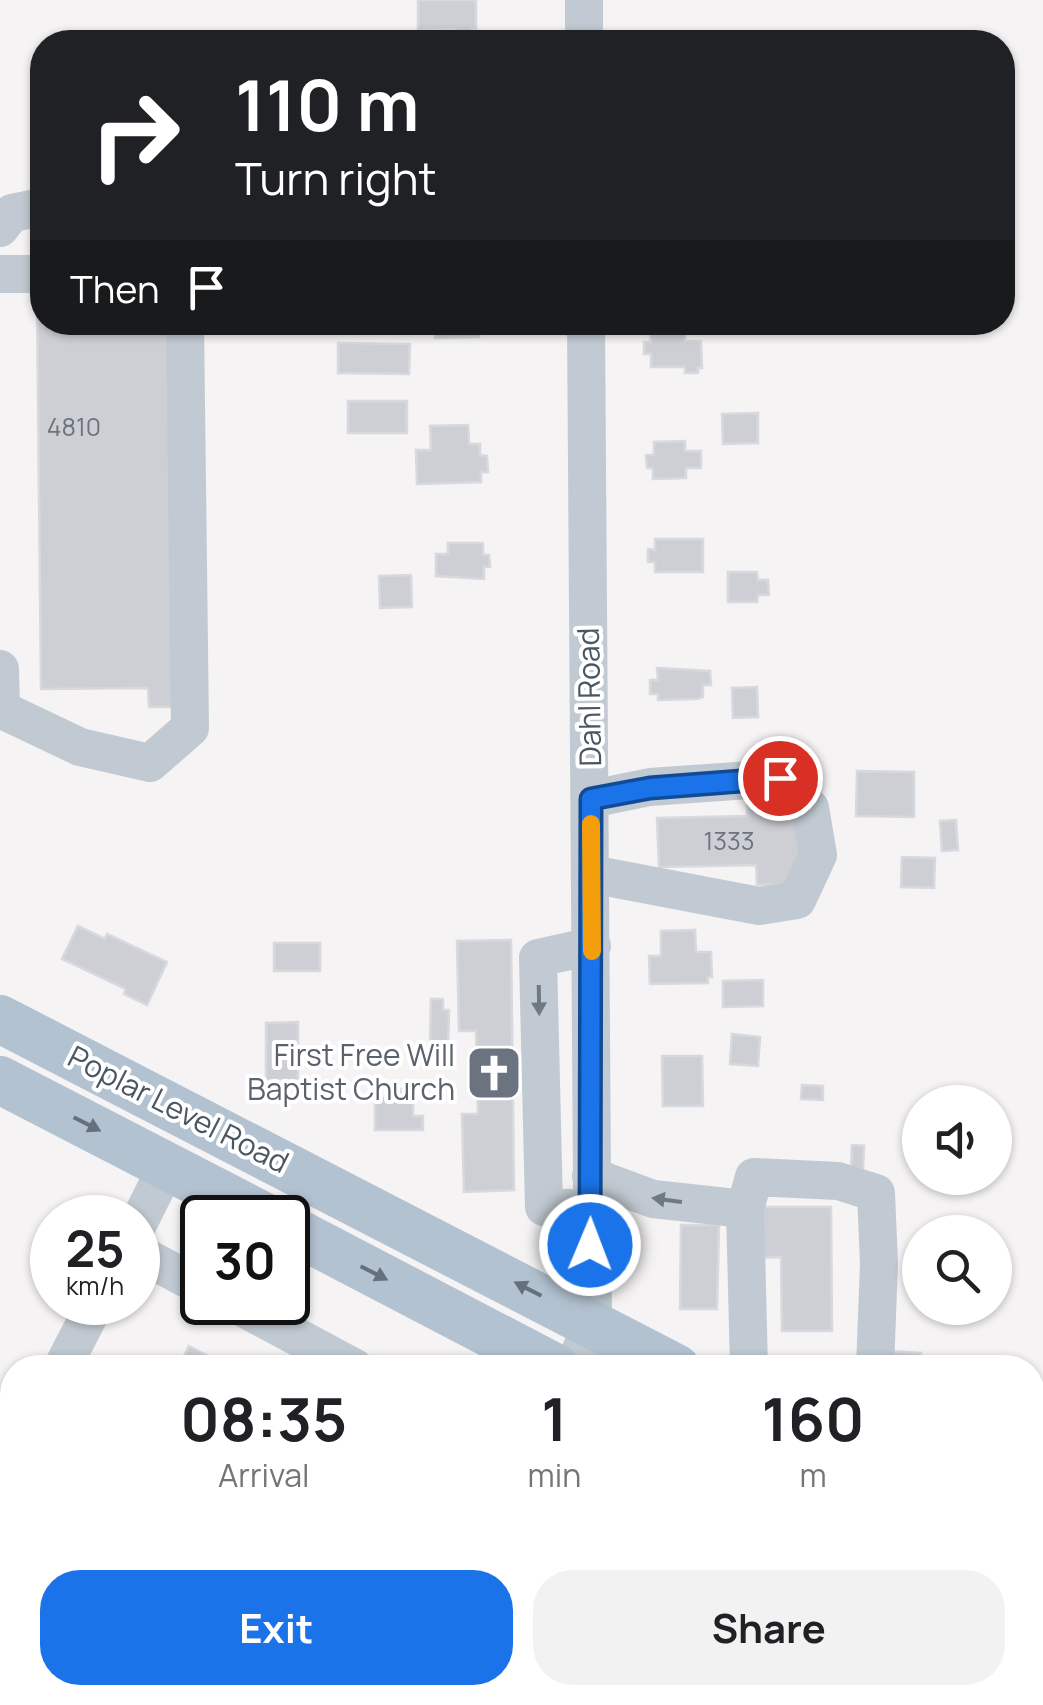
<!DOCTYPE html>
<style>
:root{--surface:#fff;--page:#f2f2f2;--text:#202124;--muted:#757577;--accent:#1a73e8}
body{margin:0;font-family:Manrope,sans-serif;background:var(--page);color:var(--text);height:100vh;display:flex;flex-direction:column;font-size:38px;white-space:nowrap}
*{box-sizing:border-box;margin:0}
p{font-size:32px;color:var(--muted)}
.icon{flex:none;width:55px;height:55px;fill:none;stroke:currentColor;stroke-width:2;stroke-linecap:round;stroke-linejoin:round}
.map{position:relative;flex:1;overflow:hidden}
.sheet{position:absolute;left:0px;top:1355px;width:1045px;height:350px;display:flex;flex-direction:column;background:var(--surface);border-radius:40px 40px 0 0;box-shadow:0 2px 8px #0004}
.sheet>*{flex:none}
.guide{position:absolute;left:30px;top:30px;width:985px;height:305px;border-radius:40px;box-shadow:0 2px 8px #0004;background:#202124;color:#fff;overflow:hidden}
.tools{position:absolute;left:902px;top:1085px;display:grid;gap:20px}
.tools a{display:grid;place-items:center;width:110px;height:110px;border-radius:50%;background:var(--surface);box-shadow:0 2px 8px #0004;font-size:50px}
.speed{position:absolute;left:30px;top:1195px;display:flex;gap:20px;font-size:50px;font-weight:700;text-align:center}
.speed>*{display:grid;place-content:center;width:130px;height:130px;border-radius:50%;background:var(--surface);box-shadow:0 2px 8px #0004;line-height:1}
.speed small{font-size:25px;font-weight:400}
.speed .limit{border:5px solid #111;border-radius:15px;background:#fff;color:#111}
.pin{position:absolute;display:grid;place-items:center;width:85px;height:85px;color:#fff;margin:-42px;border:5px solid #fff;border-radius:50%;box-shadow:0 2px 10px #0007}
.me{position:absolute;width:110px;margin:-55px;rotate:1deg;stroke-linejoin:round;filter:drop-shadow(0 0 8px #0008)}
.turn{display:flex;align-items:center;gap:35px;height:210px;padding:0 40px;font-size:45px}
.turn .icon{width:130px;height:130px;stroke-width:2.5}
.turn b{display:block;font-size:70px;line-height:85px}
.then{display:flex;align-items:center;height:95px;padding:0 40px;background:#0003;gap:20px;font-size:38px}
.eta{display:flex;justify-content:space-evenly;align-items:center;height:170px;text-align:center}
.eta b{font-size:60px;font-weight:700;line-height:70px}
.primary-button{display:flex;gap:20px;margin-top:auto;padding:20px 40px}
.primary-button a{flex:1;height:115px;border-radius:40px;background:var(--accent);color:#fff;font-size:40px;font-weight:700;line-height:115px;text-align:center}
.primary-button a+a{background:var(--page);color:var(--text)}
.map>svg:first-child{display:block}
</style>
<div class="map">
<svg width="1043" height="1705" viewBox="0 0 1043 1705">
<rect width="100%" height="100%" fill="#f5f3f3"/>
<path fill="#cdcfd5" stroke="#d7d9de" stroke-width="2.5" d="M418 0H476V29H472V42H455V29L418 30Z
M37 291H42V322H174L178 707H149L148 688 41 689Z
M435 322H479V337L435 338Z
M685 329V341H701L702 368H698V373H685V367H651V354H644V342H651L650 330Z
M338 343 410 344 409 374 338 373Z
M348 401H407V433H348Z
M758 413V443L723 444 722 414Z
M468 425 469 444H480V455L487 456 488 472H481V482L417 484 416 450H431L430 426Z
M685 441V451H701V468H686V478L653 479V468H647L646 455H654V442Z
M655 539H703V572H655V562H648V549L655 550Z
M448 543H483V555H489L490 567H484V579L436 576V554H448Z
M728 572H757L758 580H768L769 595H758L757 602H728Z
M411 575 412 607 380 608 379 576Z
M657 668 710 671 711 685H703V697L696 699 658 700V694H650V680H658Z
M757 687 758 717 733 718 732 688Z
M857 771 914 772V817L856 816Z
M799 805 801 884 757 885 756 865 659 867 657 818 747 816V806Z
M956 820 958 850 942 851 940 821Z
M902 857 935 858 934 888 901 887Z
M78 926 105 939 107 934 167 962 147 1005 124 994 126 989 62 959Z
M695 930 696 952H711L712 977H708V983L650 984 649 956H661V931Z
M511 940 514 1190 464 1192 462 1114H478L476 1031H459L457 941Z
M274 943H320V971H274Z
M763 980V1006L723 1007V981Z
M431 999H443V1010H449L448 1046H430Z
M298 1022V1080H266V1023Z
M732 1034 760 1037 758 1066 730 1064Z
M662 1056H702L703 1106H663Z
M406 1085H413V1116H423V1130H375V1098H395V1089H406Z
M802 1085 823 1086V1100L801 1099Z
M852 1145 864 1146 863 1169H851Z
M751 1207H831L832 1331H782L781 1257 752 1258Z
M681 1225H719L717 1309H680Z
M189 1346 231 1368H178Z
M888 1351 921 1353 920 1368H887Z
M1032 1413H1043V1451L1032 1452Z
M518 1692H671L664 1705H511Z"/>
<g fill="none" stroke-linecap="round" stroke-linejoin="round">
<path stroke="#c1cad2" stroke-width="38" d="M584 0V42
M0 228 12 213 42 207
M0 274H42
M0 669 1 709
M0 709 80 747 150 763 190 728 185 322
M591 799 650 787 779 778 810 808 818 855 797 900 759 906 591 874
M591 1176 653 1199 745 1209
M591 1209 544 1207 538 958 592 946
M138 1224 167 1166
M138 1253 202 1287
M232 1302 355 1368
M62 1368 96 1302
M573 1368 593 1322 586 322
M749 1368 745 1209 754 1177 838 1181 876 1193 879 1264 875 1368
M0 1484 12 1460
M853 1692 876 1705
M343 1700 353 1705
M487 1705 493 1692
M734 1705 741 1692"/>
<path stroke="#b3c2d1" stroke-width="48" d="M0 1019 676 1368
M0 1080 267 1218
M288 1228 556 1368
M1032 1555 1043 1560
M1032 1617 1043 1623"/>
</g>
<defs><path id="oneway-solid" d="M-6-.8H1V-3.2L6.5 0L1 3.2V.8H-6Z" transform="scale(2.5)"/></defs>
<g fill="#6e7983">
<use href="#oneway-solid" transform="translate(539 1000) rotate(89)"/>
<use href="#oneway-solid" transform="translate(667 1200) rotate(-172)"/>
</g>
<g fill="#64717d">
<use href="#oneway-solid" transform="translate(87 1124) rotate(27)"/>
<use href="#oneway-solid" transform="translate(374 1273) rotate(27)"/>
<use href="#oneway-solid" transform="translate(528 1289) rotate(-153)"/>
</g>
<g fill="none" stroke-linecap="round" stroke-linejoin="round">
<g stroke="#114b97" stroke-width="25">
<path id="route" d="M590 1245 591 799 650 788 780 778"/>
</g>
<use href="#route" stroke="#1a73e8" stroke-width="18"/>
<path stroke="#f59e0b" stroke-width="18" d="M591 824 592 951"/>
</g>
<defs>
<g id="church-square" transform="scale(2.875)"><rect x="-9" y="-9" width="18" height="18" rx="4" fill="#6b7280" stroke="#fff"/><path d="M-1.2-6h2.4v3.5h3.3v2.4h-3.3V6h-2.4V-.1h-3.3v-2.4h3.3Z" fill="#fff"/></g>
</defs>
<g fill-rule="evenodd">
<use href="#church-square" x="494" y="1073"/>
</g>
<g text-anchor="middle" stroke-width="8" stroke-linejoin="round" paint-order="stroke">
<g font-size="25" fill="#6b747e">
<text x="74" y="436">4810</text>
<text x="729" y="850">1333</text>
</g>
<g font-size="30" fill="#4a5661" stroke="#fff">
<text transform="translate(590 697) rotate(-91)" y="10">Dahl Road</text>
<text transform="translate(178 1110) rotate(27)" y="10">Poplar Level Road</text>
</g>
<g font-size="30" fill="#5b616d" stroke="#fff" text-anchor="end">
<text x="455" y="1066">First Free Will<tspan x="455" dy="34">Baptist Church</tspan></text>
</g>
</g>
</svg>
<div class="tools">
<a><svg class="icon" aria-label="sound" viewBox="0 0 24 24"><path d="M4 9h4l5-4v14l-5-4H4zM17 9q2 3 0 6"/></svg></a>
<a><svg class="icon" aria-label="search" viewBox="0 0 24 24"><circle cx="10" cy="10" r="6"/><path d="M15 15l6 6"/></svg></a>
</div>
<div class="speed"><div>25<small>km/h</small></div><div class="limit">30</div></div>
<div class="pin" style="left:780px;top:778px;background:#d93025"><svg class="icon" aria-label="arrive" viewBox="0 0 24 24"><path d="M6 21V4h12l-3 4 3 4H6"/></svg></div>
<svg class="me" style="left:590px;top:1245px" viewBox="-20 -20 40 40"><circle r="17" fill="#1a73e8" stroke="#fff" stroke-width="3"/><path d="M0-11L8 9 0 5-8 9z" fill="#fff"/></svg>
<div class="guide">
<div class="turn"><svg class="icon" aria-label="right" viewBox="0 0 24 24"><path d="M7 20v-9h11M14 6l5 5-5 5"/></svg><div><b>110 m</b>Turn right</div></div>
<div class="then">Then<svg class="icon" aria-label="arrive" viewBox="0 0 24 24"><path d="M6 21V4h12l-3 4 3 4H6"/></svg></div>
</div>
<section class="sheet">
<div class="eta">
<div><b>08:35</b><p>Arrival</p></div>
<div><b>1</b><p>min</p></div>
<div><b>160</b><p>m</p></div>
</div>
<div class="primary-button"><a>Exit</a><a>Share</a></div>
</section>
</div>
